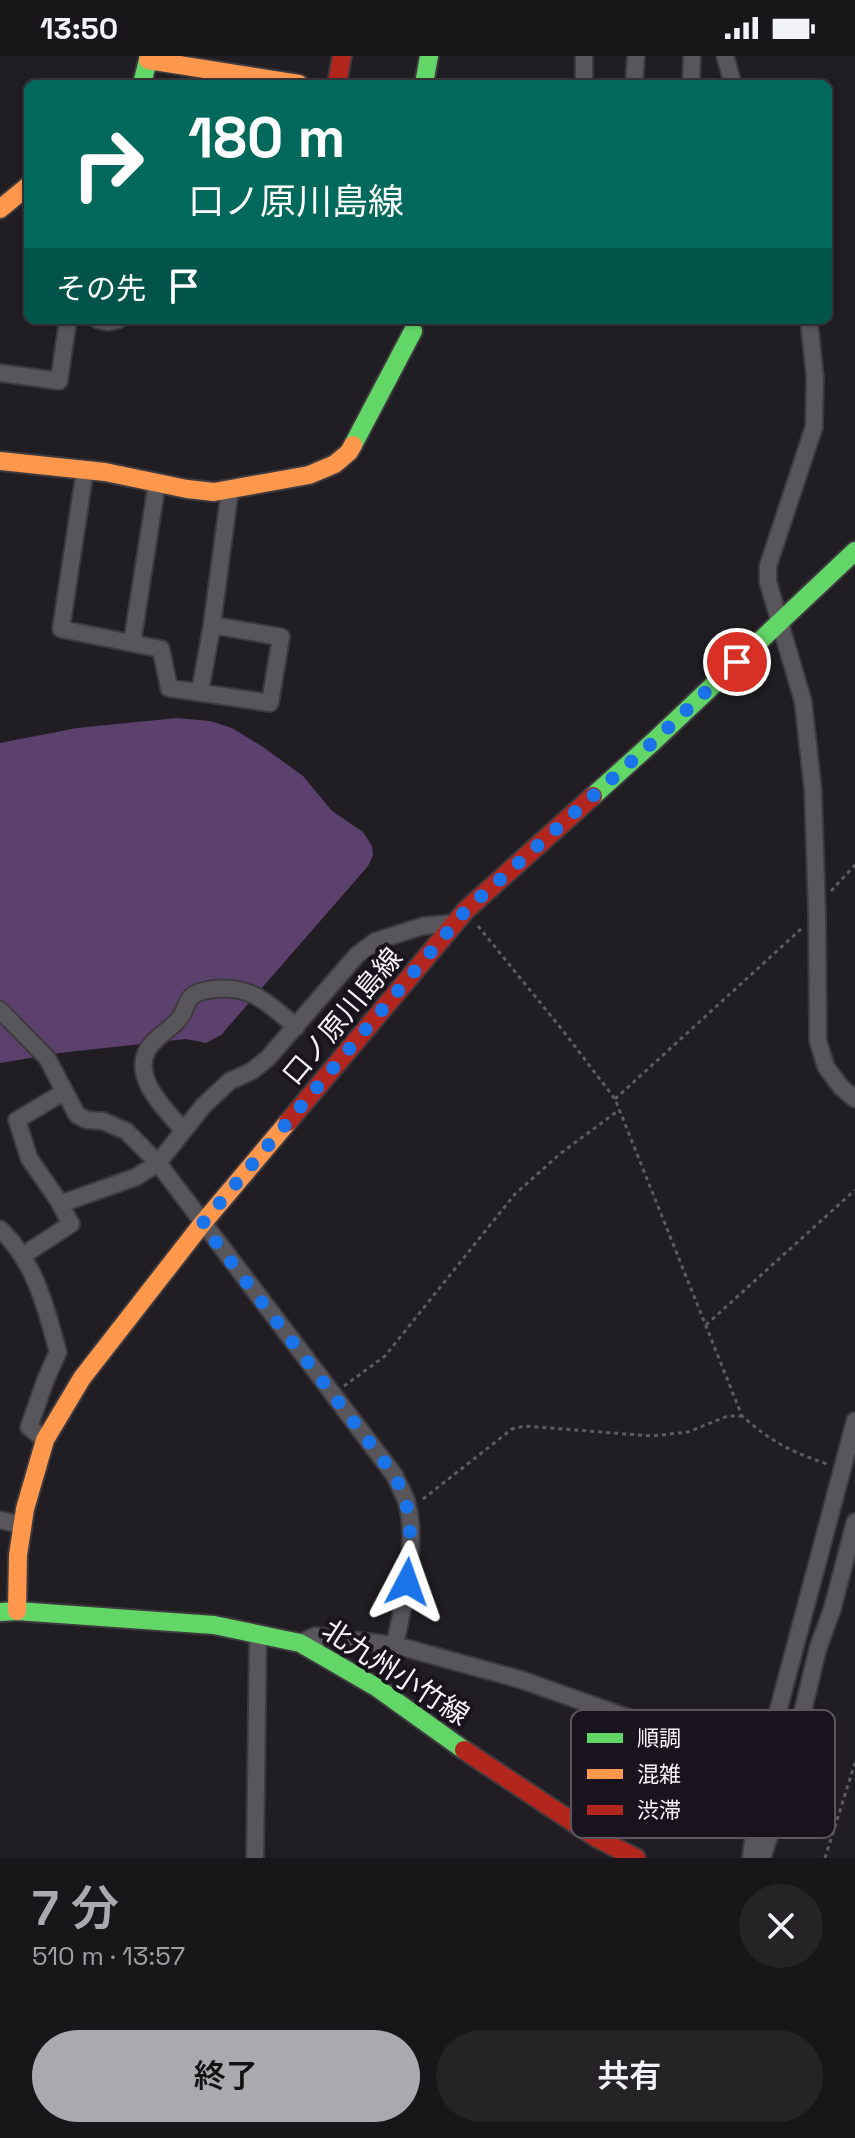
<!DOCTYPE html>
<html lang="ja">
<meta charset="utf-8">
<style>
:root{--surface:#19161a;--page:#262327;--text:#f1f3f6;--muted:#9f9fa2;--line:#373539;--accent:#aba8ae}
body{margin:0;font-family:"Space Grotesk","Noto Sans JP",sans-serif;background:var(--page);color:var(--text);height:100vh;display:flex;flex-direction:column;font-size:30px;white-space:nowrap}
*{box-sizing:border-box;margin:0}
p{font-size:26px;color:var(--muted)}
.icon{flex:none;width:44px;height:44px;fill:none;stroke:currentColor;stroke-width:2;stroke-linecap:round;stroke-linejoin:round}
.map{position:relative;height:1802px;overflow:hidden}
.sheet{display:flex;flex-direction:column;background:var(--surface);flex:1}
.sheet>*{flex:none}
.top-card{position:absolute;left:24px;top:24px;width:808px;height:244px;border-radius:12px;box-shadow:0 2px 6px #0004,0 0 0 2px var(--line);background:#00695c;color:#fff;overflow:hidden}
.pin{position:absolute;display:grid;place-items:center;width:68px;height:68px;color:#fff;margin:-34px;border:4px solid #fff;border-radius:50%;box-shadow:0 2px 8px #0007}
.me{position:absolute;width:88px;margin:-44px;rotate:4deg;stroke-linejoin:round;filter:drop-shadow(0 0 6px #0008)}
.turn{display:flex;align-items:center;gap:28px;height:168px;padding:0 32px;font-size:36px}
.turn .icon{width:104px;height:104px;stroke-width:2.5}
.turn b{display:block;font-size:56px;line-height:68px}
.then{display:flex;align-items:center;height:76px;padding:0 32px;background:#0003;gap:16px;font-size:30px}
.round{display:grid;place-items:center;flex:none;width:84px;height:84px;border-radius:42px;background:var(--page)}
.overview{display:flex;align-items:center;justify-content:space-between;height:136px;padding:0 32px}
h1{font-size:48px;font-weight:600;line-height:60px;color:var(--accent)}
.primary-button{display:flex;gap:16px;margin-top:auto;padding:16px 32px}
.primary-button a{flex:1;height:92px;border-radius:48px;background:var(--accent);color:#111;font-size:32px;font-weight:600;line-height:92px;text-align:center}
.primary-button a+a{background:var(--page);color:var(--text)}
.status{display:flex;justify-content:space-between;align-items:center;height:56px;padding:0 40px;background:var(--surface);direction:ltr}
.status svg{height:22px;fill:currentColor}
.map>svg:first-child{display:block}
</style>
<div class="status"><b>13:50</b><svg viewBox="0 0 49 12"><path d="M0 12V9h3v3zM5 12V6h3v6zM10 12V3h3v9zM15 12V0h3v12zM26 1h20v11H26zM47 4h2v5h-2z"/></svg></div>
<div class="map">
<svg width="855" height="1802" viewBox="0 0 855 1802">
<rect width="100%" height="100%" fill="#211e23"/>
<path fill="#5c416f" d="M177 662 210 665 232 672 263 691 303 720 332 755 363 776 372 790 373 799 368 810 221 979 206 987 186 983 59 997 0 1007V687L77 672Z"/>
<g fill="none" stroke-linecap="round" stroke-linejoin="round">
<g stroke="#3d3a3f" stroke-width="20">
<path id="street" d="M725 0 733 28
M584 28V0
M634 28 636 0
M691 28 692 0
M98 264 108 266 118 264
M809 264 815 322 814 371 768 510V526L803 645 813 734 817 858 818 985 826 1011 841 1031 855 1043
M0 317 59 325 68 264
M85 414 61 573 161 593 169 632 270 647 281 581 212 569 230 433
M132 587 157 427
M200 636 212 569
M0 954 47 1002 77 1059 87 1064 103 1065 126 1075 158 1107 395 1420C398 1428 403 1436 406 1444 419 1484 403 1548 395 1589
M183 1074C166 1054 131 1022 148 993 155 981 170 974 179 963 185 957 185 947 191 941 196 936 206 934 214 933 252 929 269 948 296 971
M60 1148 136 1121 158 1107 204 1049 230 1025 252 1015 268 1002 357 899 376 885 398 878 423 870 455 867
M0 1173C35 1206 46 1251 58 1296L46 1323 29 1371 45 1384
M22 1200 71 1168 58 1144 29 1102 17 1064 64 1036
M0 1464 23 1469
M300 1587 315 1580 395 1589 522 1624 716 1693 761 1719 855 1365
M255 1802 258 1577
M751 1802 761 1719
M762 1802 782 1742 818 1592 832 1554 855 1466"/>
</g>
<g stroke="#3d3a3f" stroke-width="22">
<path id="fast" d="M142 28 149 0
M424 28 429 0
M353 389 413 275
M593 740 653 686 855 495
M0 1556 17 1555 214 1569 300 1587 376 1631 464 1694"/>
</g>
<g stroke="#3d3a3f" stroke-width="22">
<path id="slow" d="M148 4 299 28
M0 153 28 130
M0 405 105 416 187 433 214 436 309 419 335 408 349 396 353 389
M17 1555 18 1499 25 1453 45 1384 82 1322 202 1168 288 1066"/>
</g>
<g stroke="#3d3a3f" stroke-width="22">
<path id="jam" d="M337 28 342 0
M288 1066 466 854 593 740
M464 1694 597 1782 636 1802"/>
</g>
<path stroke="#5e5c60" stroke-width="3" stroke-dasharray="4 4" stroke-linecap="butt" d="M831 835 855 809
M478 870 564 976 615 1043 742 1360C772 1386 789 1395 827 1408
M615 1043 801 873
M706 1269 855 1134
M344 1330 385 1300 515 1138 561 1097 619 1054
M423 1443 512 1373 524 1370 652 1380 688 1376 728 1360H742
M825 1802 855 1707"/>
<use href="#street" stroke="#58565a" stroke-width="16"/>
<use href="#fast" stroke="#63d668" stroke-width="18"/>
<use href="#slow" stroke="#ff974d" stroke-width="18"/>
<use href="#jam" stroke="#b3261e" stroke-width="18"/>
</g>
<g fill="none" stroke-linecap="round" stroke-linejoin="round">
<path stroke="#1a73e8" stroke-width="14" stroke-dasharray="0 25.2" d="M407 1526 410 1475 406 1445 395 1420 202 1168 466 854 653 686 737 606"/>
</g>
<g text-anchor="middle" stroke-width="8" stroke-linejoin="round" paint-order="stroke">
<g font-size="28" fill="#f6f3f9" stroke="#18131c">
<text transform="translate(342 960) rotate(-50)" y="10">口ノ原川島線</text>
<text transform="translate(396 1616) rotate(33)" y="10">北九州小竹線</text>
</g>
</g>
<rect x="571" y="1654" width="264" height="128" rx="12" fill="#18131c" stroke="#5b565e" stroke-width="2"/>
<rect x="587" y="1677" width="36" height="10" fill="#63d668"/>
<rect x="587" y="1713" width="36" height="10" fill="#ff974d"/>
<rect x="587" y="1749" width="36" height="10" fill="#b3261e"/>
<g font-size="22" fill="#f6f3f9">
<text x="637" y="1690">順調</text>
<text x="637" y="1726">混雑</text>
<text x="637" y="1762">渋滞</text>
</g>
</svg>
<div class="pin" style="left:737px;top:606px;background:#d93025"><svg class="icon" aria-label="arrive" viewBox="0 0 24 24"><path d="M6 21V4h12l-3 4 3 4H6"/></svg></div>
<svg class="me" style="left:407px;top:1526px" viewBox="-20 -20 40 40"><path d="M0-17L14 15 0 8-14 15z" fill="#1a73e8" stroke="#fff" stroke-width="4"/></svg>
<div class="top-card">
<div class="turn"><svg class="icon" aria-label="right" viewBox="0 0 24 24"><path d="M7 20v-9h11M14 6l5 5-5 5"/></svg><div><b>180 m</b>口ノ原川島線</div></div>
<div class="then">その先<svg class="icon" aria-label="arrive" viewBox="0 0 24 24"><path d="M6 21V4h12l-3 4 3 4H6"/></svg></div>
</div>
</div>
<section class="sheet">
<div class="overview"><div><h1>7 分</h1><p>510 m · 13:57</p></div><a class="round"><svg class="icon" aria-label="close" viewBox="0 0 24 24"><path d="M6 6l12 12M18 6L6 18"/></svg></a></div>
<div class="primary-button"><a>終了</a><a>共有</a></div>
</section>
